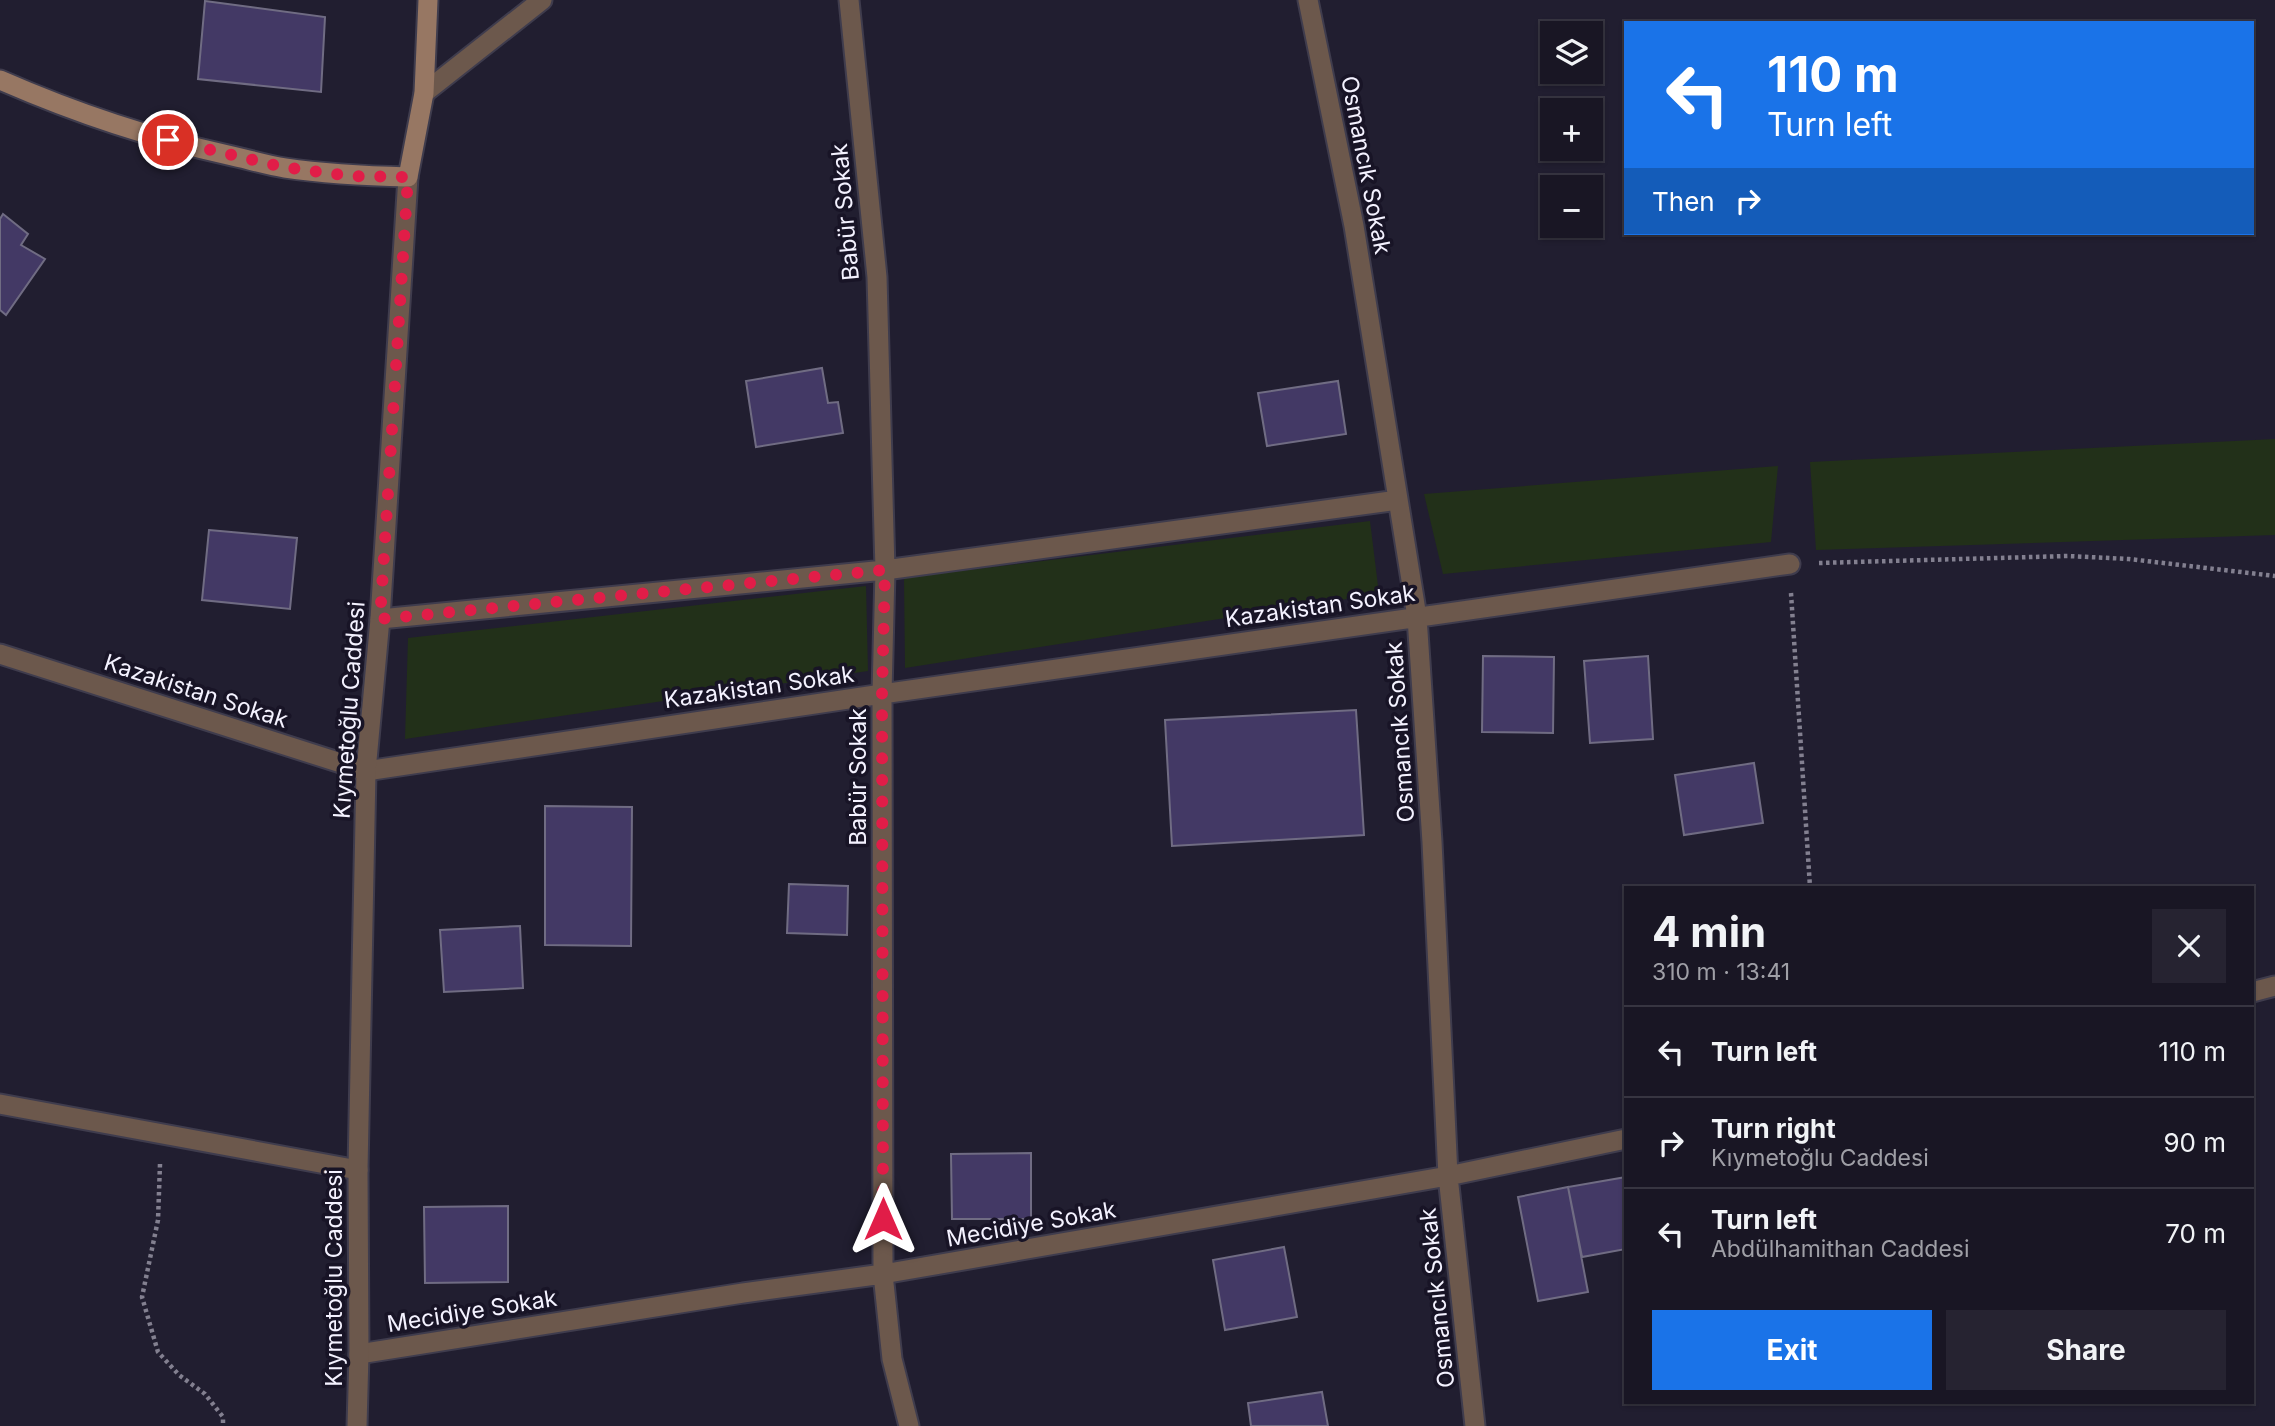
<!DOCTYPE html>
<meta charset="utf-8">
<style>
:root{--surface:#191624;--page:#262331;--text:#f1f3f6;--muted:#9f9fa6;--line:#373541;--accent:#1a73e8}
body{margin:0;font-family:Inter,sans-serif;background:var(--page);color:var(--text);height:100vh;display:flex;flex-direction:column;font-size:26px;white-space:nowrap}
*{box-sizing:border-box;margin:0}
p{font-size:23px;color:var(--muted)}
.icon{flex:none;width:38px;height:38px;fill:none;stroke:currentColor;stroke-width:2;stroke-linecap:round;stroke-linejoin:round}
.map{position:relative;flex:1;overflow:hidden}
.details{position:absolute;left:1624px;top:886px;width:630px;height:518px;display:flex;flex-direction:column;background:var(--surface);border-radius:0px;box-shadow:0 2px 5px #0004,0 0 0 2px var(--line)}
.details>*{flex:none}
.top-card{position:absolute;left:1624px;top:21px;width:630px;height:214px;border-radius:0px;box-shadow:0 2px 5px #0004,0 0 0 2px var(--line);background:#1a73e8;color:#fff;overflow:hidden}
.buttons{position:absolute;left:1540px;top:21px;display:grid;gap:14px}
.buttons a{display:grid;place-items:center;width:63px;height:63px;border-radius:0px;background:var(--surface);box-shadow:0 2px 5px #0004,0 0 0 2px var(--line);font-size:35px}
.pin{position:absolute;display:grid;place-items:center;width:60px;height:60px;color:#fff;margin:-30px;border:4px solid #fff;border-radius:50%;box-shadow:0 2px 7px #0007}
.me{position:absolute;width:77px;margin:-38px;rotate:0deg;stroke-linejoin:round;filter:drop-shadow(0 0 5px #0008)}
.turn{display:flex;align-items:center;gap:24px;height:147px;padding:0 28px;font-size:32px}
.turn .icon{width:91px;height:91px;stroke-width:2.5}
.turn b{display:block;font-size:49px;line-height:60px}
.then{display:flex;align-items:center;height:66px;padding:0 28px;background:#0003;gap:14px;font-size:26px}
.round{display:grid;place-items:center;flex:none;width:74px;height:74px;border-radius:0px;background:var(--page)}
.headline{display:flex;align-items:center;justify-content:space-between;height:119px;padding:0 28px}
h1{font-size:42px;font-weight:700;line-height:52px}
.button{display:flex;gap:14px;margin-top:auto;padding:14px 28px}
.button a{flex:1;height:80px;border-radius:0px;background:var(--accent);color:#fff;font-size:28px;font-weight:700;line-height:80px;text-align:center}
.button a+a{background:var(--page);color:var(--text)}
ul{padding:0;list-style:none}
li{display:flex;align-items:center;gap:21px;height:91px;padding:0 28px;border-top:2px solid var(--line)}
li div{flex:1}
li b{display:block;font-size:26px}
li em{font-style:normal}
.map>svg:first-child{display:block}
</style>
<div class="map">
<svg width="2275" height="1426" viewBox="0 0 2275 1426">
<rect width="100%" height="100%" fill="#211e30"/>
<path fill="#223019" d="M2275 439V535L1816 550 1810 462Z
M1778 466 1771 542 1443 574 1424 494Z
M1370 521 1379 594 905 668 904 578Z
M866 586 868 671 405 739 408 638Z"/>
<path fill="#433965" stroke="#706c83" stroke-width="2" d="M205 1 325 17 321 92 198 79Z
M3 214 28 234 21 245 45 259 6 315 0 310V219Z
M822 368 828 403 838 402 843 433 756 447 746 381Z
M1338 381 1346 434 1267 446 1258 393Z
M209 530 297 538 290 609 202 600Z
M1483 656 1554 657 1553 733 1482 732Z
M1648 656 1653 739 1590 743 1584 661Z
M1356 710 1364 835 1172 846 1165 720Z
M1754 763 1763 823 1684 835 1675 775Z
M545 806 632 807 631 946 545 945Z
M789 884 848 886 847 935 787 933Z
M520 926 523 988 444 992 440 930Z
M1031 1153V1219H952L951 1154Z
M1626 1177V1249L1582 1257 1568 1187Z
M1568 1187 1588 1292 1538 1301 1518 1197Z
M508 1206V1282L425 1283 424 1207Z
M1284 1247 1297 1317 1225 1330 1213 1260Z
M1322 1392 1328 1426H1251L1248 1403Z"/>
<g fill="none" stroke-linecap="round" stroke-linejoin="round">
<g stroke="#3f3c4d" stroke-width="23">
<path id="minor" d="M849 0 877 277 885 570 882 694 883 1274 892 1359 909 1426
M1308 0 1354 226 1417 617 1432 842 1448 1176 1475 1426
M380 619 885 570 1398 500
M0 654 366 771 882 694 1790 564
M2252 992 2275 986
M0 1104 358 1170
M359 1354 743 1293 883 1274 1448 1176 1626 1139"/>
</g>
<g stroke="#3f3c4d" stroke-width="23">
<path id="tertiary" d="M424 93 542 0
M357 1426 359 1354 358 1170 366 771 380 619 408 177"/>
</g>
<g stroke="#3f3c4d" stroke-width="23">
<path id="secondary" d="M0 80C73 112 150 138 228 155 247 159 266 165 285 168 326 174 367 176 408 177L424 93 428 0"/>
</g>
<path stroke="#838090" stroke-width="4.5" stroke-dasharray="3.5 3.5" stroke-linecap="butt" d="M1819 563 2068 556 2129 559 2275 576
M1791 593 1810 887
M160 1164 158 1220 142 1297 158 1352 179 1375 205 1394 223 1417V1426"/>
<use href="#minor" stroke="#6c584c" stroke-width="19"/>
<use href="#tertiary" stroke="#6c584c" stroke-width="19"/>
<use href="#secondary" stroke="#977763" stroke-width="19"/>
</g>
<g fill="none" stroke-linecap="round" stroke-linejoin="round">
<path stroke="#e11d48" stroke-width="12" stroke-dasharray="0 21.6" d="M168 140 283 167 350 176 408 177 380 619 885 570 882 694 883 1219"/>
</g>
<g text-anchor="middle" stroke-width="7" stroke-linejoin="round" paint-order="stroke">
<g font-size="23" fill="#f4f2ff" stroke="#181426">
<text transform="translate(1366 165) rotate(79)" y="8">Osmancık Sokak</text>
<text transform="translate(845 212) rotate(-95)" y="8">Babür Sokak</text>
<text transform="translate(1320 606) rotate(-8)" y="8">Kazakistan Sokak</text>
<text transform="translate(759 687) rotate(-8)" y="8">Kazakistan Sokak</text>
<text transform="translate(196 691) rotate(18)" y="8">Kazakistan Sokak</text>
<text transform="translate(349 710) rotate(-86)" y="8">Kıymetoğlu Caddesi</text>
<text transform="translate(1400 732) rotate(-94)" y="8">Osmancık Sokak</text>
<text transform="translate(858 777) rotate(-90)" y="8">Babür Sokak</text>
<text transform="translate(1031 1224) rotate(-10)" y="8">Mecidiye Sokak</text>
<text transform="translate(334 1278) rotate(-90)" y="8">Kıymetoğlu Caddesi</text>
<text transform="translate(1437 1298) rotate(-96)" y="8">Osmancık Sokak</text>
<text transform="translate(472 1311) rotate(-9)" y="8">Mecidiye Sokak</text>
</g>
</g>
</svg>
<div class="buttons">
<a><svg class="icon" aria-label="layers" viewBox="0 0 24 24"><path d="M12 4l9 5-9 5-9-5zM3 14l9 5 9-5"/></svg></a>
<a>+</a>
<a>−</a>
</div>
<div class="pin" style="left:168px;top:140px;background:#d93025"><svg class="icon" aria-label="arrive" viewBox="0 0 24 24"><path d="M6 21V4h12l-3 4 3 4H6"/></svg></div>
<svg class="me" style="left:883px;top:1219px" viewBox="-20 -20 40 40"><path d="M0-17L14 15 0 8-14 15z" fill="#e11d48" stroke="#fff" stroke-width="4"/></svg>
<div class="top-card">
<div class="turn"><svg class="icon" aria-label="left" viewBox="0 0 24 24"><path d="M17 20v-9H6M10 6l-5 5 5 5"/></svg><div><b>110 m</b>Turn left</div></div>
<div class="then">Then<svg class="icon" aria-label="right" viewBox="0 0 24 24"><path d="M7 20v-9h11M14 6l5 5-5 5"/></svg></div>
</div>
<section class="details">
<div class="headline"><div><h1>4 min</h1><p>310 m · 13:41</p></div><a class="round"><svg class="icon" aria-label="close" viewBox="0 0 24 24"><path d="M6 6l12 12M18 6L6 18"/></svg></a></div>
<ul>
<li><svg class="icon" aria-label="left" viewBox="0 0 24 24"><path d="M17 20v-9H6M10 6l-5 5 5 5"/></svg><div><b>Turn left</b></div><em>110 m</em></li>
<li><svg class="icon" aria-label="right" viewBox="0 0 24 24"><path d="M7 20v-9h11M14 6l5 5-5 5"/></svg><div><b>Turn right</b><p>Kıymetoğlu Caddesi</p></div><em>90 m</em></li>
<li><svg class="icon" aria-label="left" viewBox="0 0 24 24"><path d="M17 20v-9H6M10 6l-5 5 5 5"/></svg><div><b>Turn left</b><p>Abdülhamithan Caddesi</p></div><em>70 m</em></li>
</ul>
<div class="button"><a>Exit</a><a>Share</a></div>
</section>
</div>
